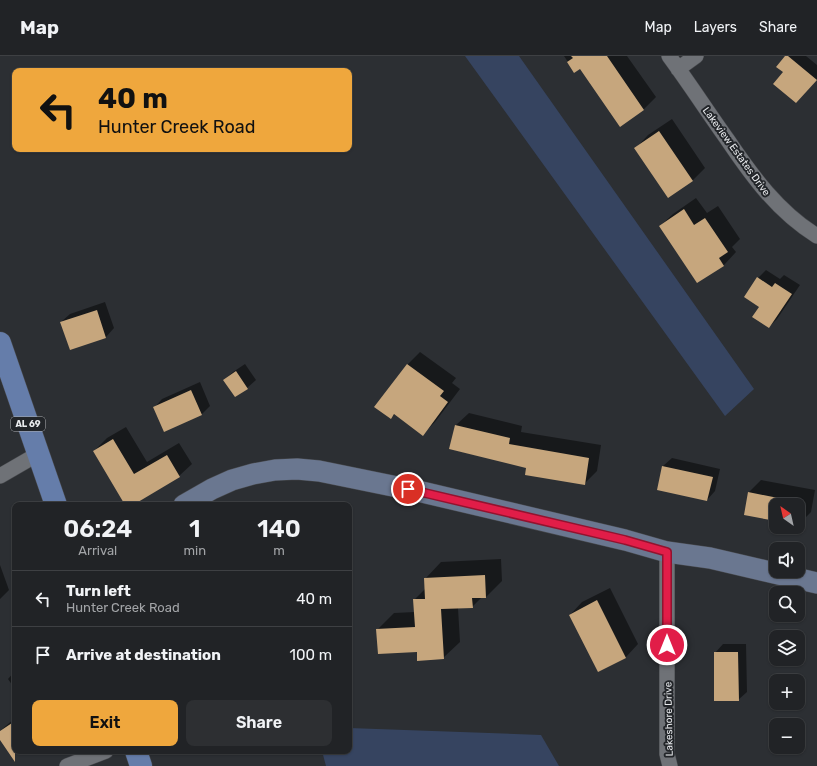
<!DOCTYPE html>
<meta charset="utf-8">
<style>
:root{--surface:#212326;--page:#2d2f32;--text:#f1f3f6;--muted:#a2a4a7;--line:#3e4043;--accent:#efa73d}
body{margin:0;font-family:Rubik,sans-serif;background:var(--page);color:var(--text);height:100vh;display:flex;flex-direction:column;font-size:15px;white-space:nowrap}
*{box-sizing:border-box;margin:0}
p{font-size:13px;color:var(--muted)}
.icon{flex:none;width:22px;height:22px;fill:none;stroke:currentColor;stroke-width:2;stroke-linecap:round;stroke-linejoin:round}
.map{position:relative;flex:1;overflow:hidden}
.details{position:absolute;left:12px;top:446px;width:340px;height:252px;display:flex;flex-direction:column;background:var(--surface);border-radius:8px;box-shadow:0 1px 3px #0004,0 0 0 1px var(--line)}
.details>*{flex:none}
.hud{position:absolute;left:12px;top:12px;width:340px;height:84px;border-radius:8px;box-shadow:0 1px 3px #0004,0 0 0 1px var(--line);background:#efa73d;color:#111;overflow:hidden}
.needle{width:26px;rotate:326deg}
.tools{position:absolute;left:769px;top:442px;display:grid;gap:8px}
.tools a{display:grid;place-items:center;width:36px;height:36px;border-radius:8px;background:var(--surface);box-shadow:0 1px 3px #0004,0 0 0 1px var(--line);font-size:20px}
.pin{position:absolute;display:grid;place-items:center;width:34px;height:34px;color:#fff;margin:-17px;border:2px solid #fff;border-radius:50%;box-shadow:0 1px 4px #0007}
.me{position:absolute;width:44px;margin:-22px;rotate:0deg;stroke-linejoin:round;filter:drop-shadow(0 0 3px #0008)}
.turn{display:flex;align-items:center;gap:14px;height:84px;padding:0 20px;font-size:18px}
.turn .icon{width:52px;height:52px;stroke-width:2.5}
.turn b{display:block;font-size:28px;line-height:34px}
.eta{display:flex;justify-content:space-evenly;align-items:center;height:68px;text-align:center}
.eta b{font-size:24px;font-weight:600;line-height:28px}
.button{display:flex;gap:8px;margin-top:auto;padding:8px 20px}
.button a{flex:1;height:46px;border-radius:8px;background:var(--accent);color:#111;font-size:16px;font-weight:600;line-height:46px;text-align:center}
.button a+a{background:var(--page);color:var(--text)}
ul{padding:0;list-style:none}
li{display:flex;align-items:center;gap:12px;height:56px;padding:0 20px;border-top:1px solid var(--line)}
li div{flex:1}
li b{display:block;font-size:15px}
li em{font-style:normal}
header{display:flex;align-items:center;gap:24px;box-sizing:border-box;height:56px;padding:0 20px;background:var(--surface);border-bottom:1px solid var(--line)}
header strong{font-size:19px}
nav{display:flex;gap:22px;margin-inline-start:auto;font-size:14px}
.map>svg:first-child{display:block}
</style>
<header>
<strong>Map</strong>
<nav><a>Map</a><a>Layers</a><a>Share</a></nav>
</header>
<div class="map">
<svg width="817" height="710" viewBox="0 0 817 710">
<rect width="100%" height="100%" fill="#2c2f33"/>
<path fill="#364460" d="M465 0H519L754 333 725 360Z
M349 672 541 679 559 710H326L322 695H349Z"/>
<path fill="#0007" d="M564 0H627L656 41 643 54 580 11 574 15Z
M787 0H806L817 9V23L796 46 784 16Z
M672 63 705 112 693 124 668 141 636 92 648 79Z
M696 142 707 157 718 150 740 183 732 191 736 196 724 209 697 226 660 170 673 158Z
M766 214 780 223 784 219 800 229 777 263 769 271 761 250 758 222Z
M105 246 114 272 106 281 70 293 61 266 70 258Z
M420 296 456 322 452 327 460 333 435 366 423 378 395 358 390 362 376 351 408 308Z
M245 308 256 324 247 332 235 340 224 324 233 316Z
M200 326 210 350 202 358 165 375 154 352 162 343Z
M469 357 522 370 521 376 601 389 597 415 584 428 527 411 450 393 456 369Z
M126 371 147 406 179 387 192 408 179 420 131 449H127L94 395 107 382Z
M672 402 720 413 715 435 707 444 663 410Z
M761 424 815 434 811 456 799 468 798 449H776V464L749 436Z
M501 503 502 525 486 541H482L472 551 458 552 460 586 443 602 418 595 377 574 394 557 415 556 414 544 425 533V523L441 506Z
M0 509 9 534 0 543Z
M610 532 638 588 626 601 598 615 570 559 582 546Z
M723 588H746L747 636 738 644 715 597Z
M15 615V633L8 623Z
M15 662V689L0 682V675Z"/>
<path fill="#c6a67d" d="M571 0H607L644 54 620 71 580 13 574 17 567 6 573 2Z
M785 0H788L817 24 796 47 773 28 783 16 776 11Z
M659 75 693 125 668 142 634 92Z
M684 153 694 169 705 162 728 196 719 202 724 210 697 227 659 170Z
M757 221 772 231 775 227 792 238 769 272 752 261 759 251 744 241Z
M97 254 106 282 70 294 60 266Z
M407 308 444 335 440 340 448 346 423 380 394 358 391 363 374 351Z
M236 315 248 333 235 341 223 324Z
M191 334 202 359 164 376 153 351Z
M455 369 510 382 509 388 589 402 585 429 525 419 526 412 449 393Z
M113 383 134 418 167 399 180 421 133 449H125L93 395Z
M662 410 713 421 707 445 657 434Z
M748 436 803 447 799 469 798 449H776V465L744 459Z
M485 519 486 542H472L473 552 441 553 444 603 417 605V596L378 598 376 573 415 571 413 543H425L424 522Z
M597 544 626 602 598 616 569 559Z
M714 596H738L739 645H714Z
M15 665V706L0 684V675Z"/>
<g fill="none" stroke-linecap="round" stroke-linejoin="round">
<g stroke="#484a4e" stroke-width="16">
<path id="street" d="M669 0C689 27 707 55 727 83 752 120 778 156 817 180
M678 13 696 0
M0 420 38 398
M667 496V698L670 710
M67 710 106 695"/>
</g>
<g stroke="#484a4e" stroke-width="22">
<path id="secondary" d="M184 449 212 433 232 424 253 418 275 414 297 413 319 415 422 436 625 484 667 496 710 502 817 527"/>
</g>
<g stroke="#484a4e" stroke-width="23">
<path id="primary" d="M0 287 56 449
M136 695 141 710"/>
</g>
<use href="#street" stroke="#6f7277" stroke-width="15"/>
<use href="#secondary" stroke="#6a7790" stroke-width="21"/>
<use href="#primary" stroke="#657daa" stroke-width="22"/>
</g>
<g fill="none" stroke-linecap="round" stroke-linejoin="round">
<g stroke="#92132f" stroke-width="10">
<path id="route" d="M408 433 625 484 667 496V589"/>
</g>
<use href="#route" stroke="#e11d48" stroke-width="7"/>
</g>
<g text-anchor="middle" stroke-width="4" stroke-linejoin="round" paint-order="stroke">
<rect fill="#222529" stroke="#adb0b3" stroke-width="1" x="11" y="361" width="34" height="14" rx="3"/>
<g font-size="9" font-weight="bold" fill="#e9ebee">
<text x="28" y="371">AL 69</text>
</g>
<g font-size="10" fill="#e9ebee" stroke="#222529">
<text transform="translate(737 95) rotate(54)" y="4">Lakeview Estates Drive</text>
<text transform="translate(668 663) rotate(-91)" y="4">Lakeshore Drive</text>
</g>
</g>
</svg>
<div class="tools">
<a><svg class="needle" viewBox="-14 -14 28 28"><path d="M0-13l5 13h-10z" fill="#e53935"/><path d="M0 13l5-13h-10z" fill="#a2a4a7"/></svg></a>
<a><svg class="icon" aria-label="sound" viewBox="0 0 24 24"><path d="M4 9h4l5-4v14l-5-4H4zM17 9q2 3 0 6"/></svg></a>
<a><svg class="icon" aria-label="search" viewBox="0 0 24 24"><circle cx="10" cy="10" r="6"/><path d="M15 15l6 6"/></svg></a>
<a><svg class="icon" aria-label="layers" viewBox="0 0 24 24"><path d="M12 4l9 5-9 5-9-5zM3 14l9 5 9-5"/></svg></a>
<a>+</a>
<a>−</a>
</div>
<div class="pin" style="left:408px;top:433px;background:#d93025"><svg class="icon" aria-label="arrive" viewBox="0 0 24 24"><path d="M6 21V4h12l-3 4 3 4H6"/></svg></div>
<svg class="me" style="left:667px;top:589px" viewBox="-20 -20 40 40"><circle r="17" fill="#e11d48" stroke="#fff" stroke-width="3"/><path d="M0-11L8 9 0 5-8 9z" fill="#fff"/></svg>
<div class="hud">
<div class="turn"><svg class="icon" aria-label="left" viewBox="0 0 24 24"><path d="M17 20v-9H6M10 6l-5 5 5 5"/></svg><div><b>40 m</b>Hunter Creek Road</div></div>
</div>
<section class="details">
<div class="eta">
<div><b>06:24</b><p>Arrival</p></div>
<div><b>1</b><p>min</p></div>
<div><b>140</b><p>m</p></div>
</div>
<ul>
<li><svg class="icon" aria-label="left" viewBox="0 0 24 24"><path d="M17 20v-9H6M10 6l-5 5 5 5"/></svg><div><b>Turn left</b><p>Hunter Creek Road</p></div><em>40 m</em></li>
<li><svg class="icon" aria-label="arrive" viewBox="0 0 24 24"><path d="M6 21V4h12l-3 4 3 4H6"/></svg><div><b>Arrive at destination</b></div><em>100 m</em></li>
</ul>
<div class="button"><a>Exit</a><a>Share</a></div>
</section>
</div>
